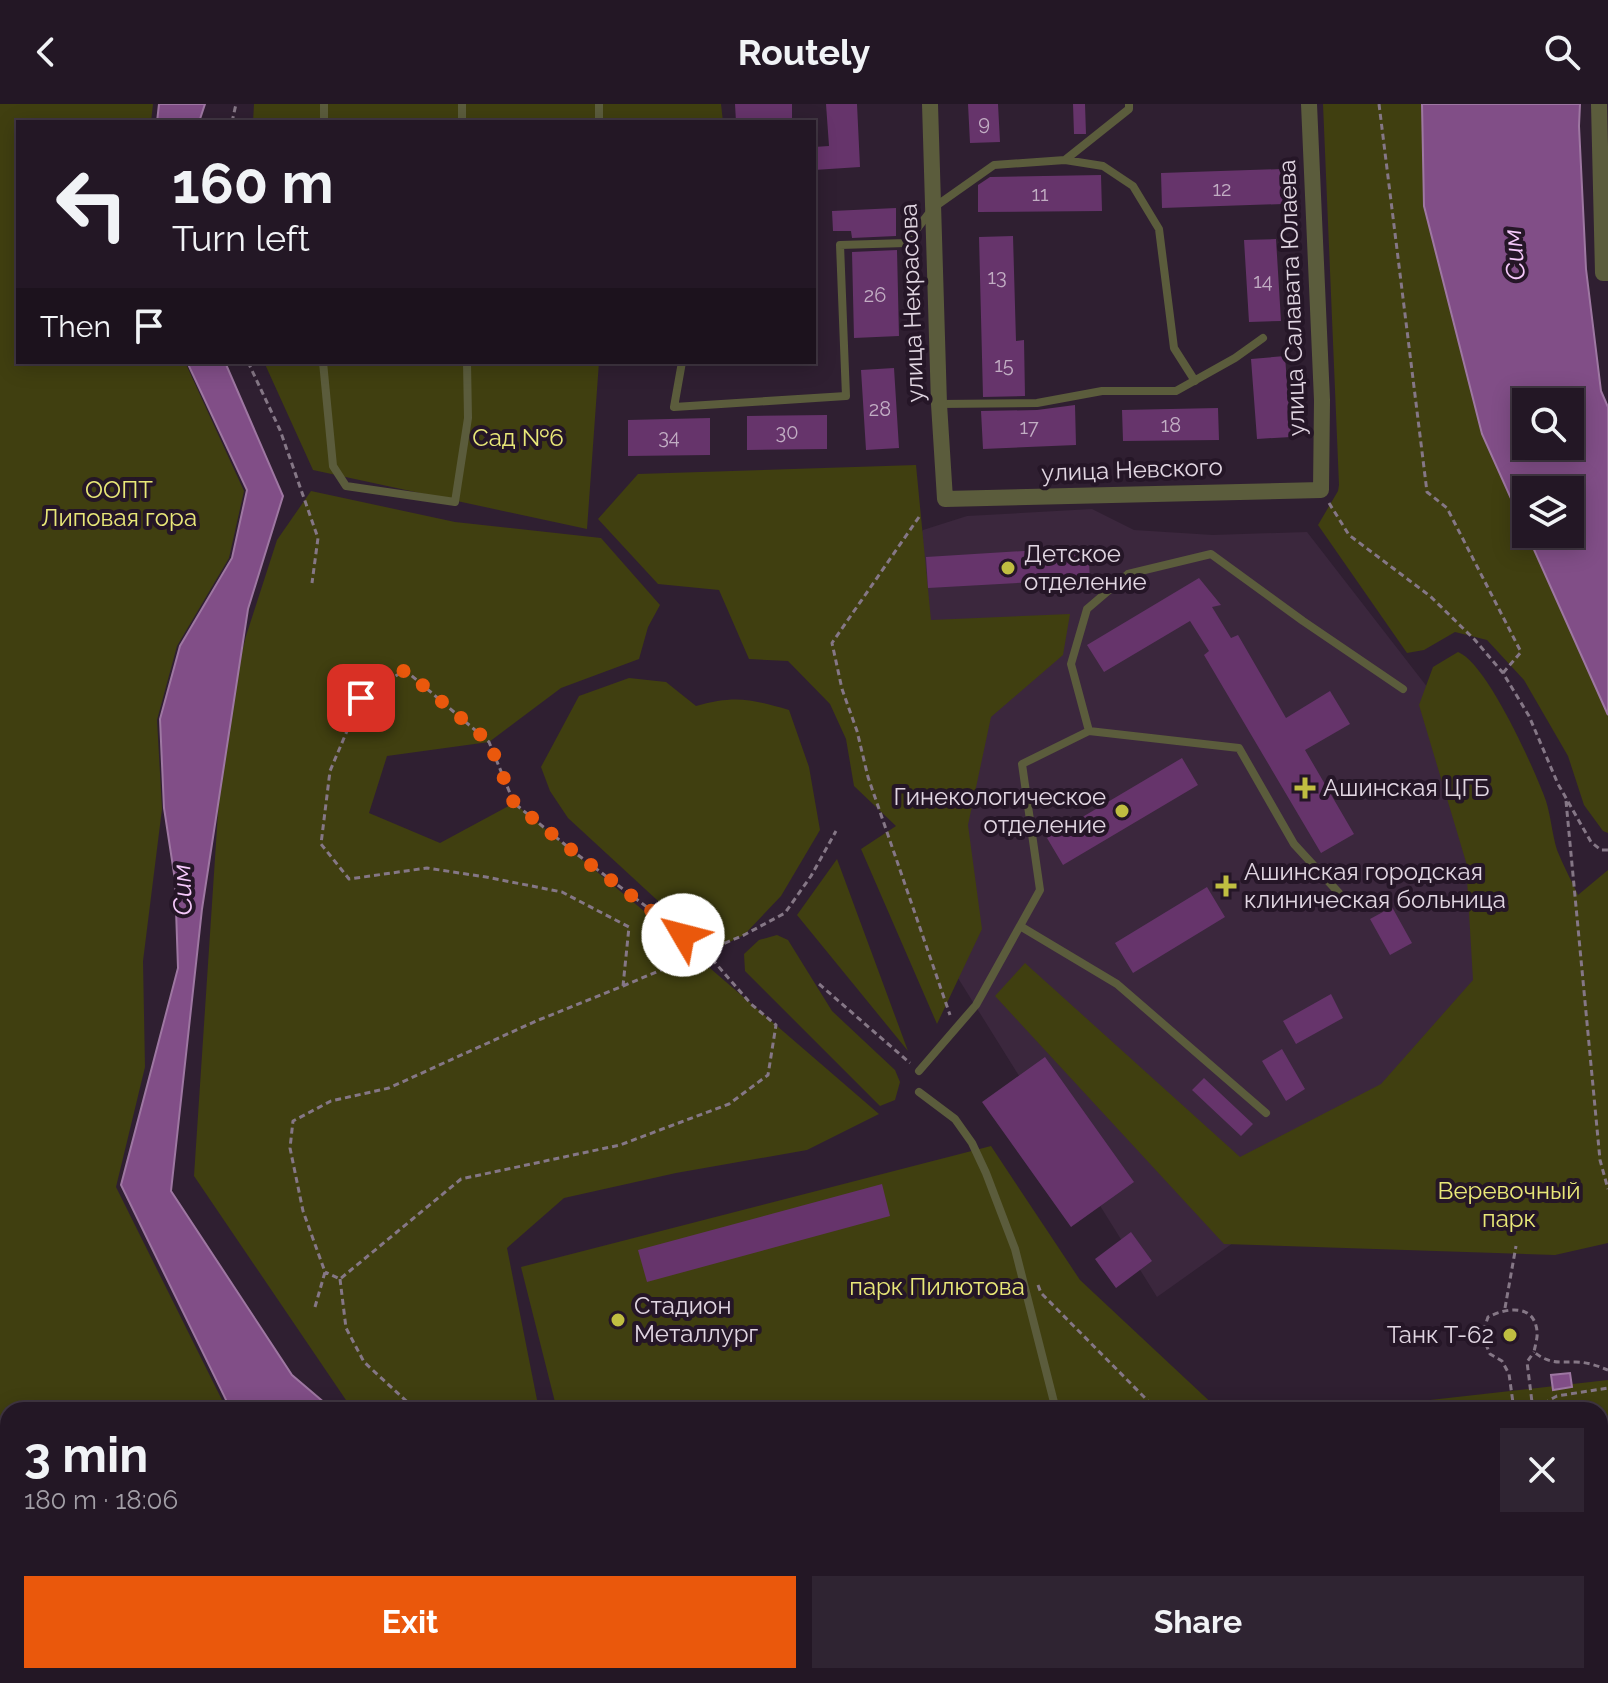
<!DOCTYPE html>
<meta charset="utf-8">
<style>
:root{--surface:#231725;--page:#2f2432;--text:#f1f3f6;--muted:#a39fa7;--line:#403642;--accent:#ea580c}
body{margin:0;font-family:Raleway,sans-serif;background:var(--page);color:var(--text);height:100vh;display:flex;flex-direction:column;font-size:30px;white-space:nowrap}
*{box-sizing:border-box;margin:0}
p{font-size:26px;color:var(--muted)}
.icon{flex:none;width:44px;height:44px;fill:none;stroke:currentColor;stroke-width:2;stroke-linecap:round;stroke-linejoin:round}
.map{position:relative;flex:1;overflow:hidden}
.drawer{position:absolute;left:0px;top:1298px;width:1608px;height:282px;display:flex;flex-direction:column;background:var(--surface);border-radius:24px 24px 0 0;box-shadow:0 4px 20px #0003,0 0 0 2px var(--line)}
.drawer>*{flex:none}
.guide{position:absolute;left:16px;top:16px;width:800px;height:244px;border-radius:0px;box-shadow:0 4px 20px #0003,0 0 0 2px var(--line);background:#231725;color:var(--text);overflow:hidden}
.fabs{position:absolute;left:1512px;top:284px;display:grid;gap:16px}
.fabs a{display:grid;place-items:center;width:72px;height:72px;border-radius:0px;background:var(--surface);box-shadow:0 4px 20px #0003,0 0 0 2px var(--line);font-size:40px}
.pin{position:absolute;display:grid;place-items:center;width:68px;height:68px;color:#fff;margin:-34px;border-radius:16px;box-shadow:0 4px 12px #0006}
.me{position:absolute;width:88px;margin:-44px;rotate:307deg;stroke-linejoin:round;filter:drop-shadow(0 0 6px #0008)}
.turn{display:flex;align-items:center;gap:28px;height:168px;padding:0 24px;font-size:36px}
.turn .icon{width:104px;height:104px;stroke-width:2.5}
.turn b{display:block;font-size:56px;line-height:68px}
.then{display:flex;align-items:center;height:76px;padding:0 24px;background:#0003;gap:16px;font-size:30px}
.round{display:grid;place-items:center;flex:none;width:84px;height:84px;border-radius:0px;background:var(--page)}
.head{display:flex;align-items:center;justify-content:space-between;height:136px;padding:0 24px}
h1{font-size:48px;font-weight:700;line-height:60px}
.cta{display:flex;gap:16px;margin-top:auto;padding:16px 24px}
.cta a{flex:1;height:92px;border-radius:0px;background:var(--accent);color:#fff;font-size:32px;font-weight:700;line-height:92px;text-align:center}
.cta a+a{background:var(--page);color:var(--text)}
header{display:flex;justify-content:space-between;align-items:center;height:104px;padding:0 24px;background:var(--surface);font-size:36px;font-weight:700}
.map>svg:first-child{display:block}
</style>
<header><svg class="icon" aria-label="back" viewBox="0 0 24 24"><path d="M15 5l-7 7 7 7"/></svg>Routely<svg class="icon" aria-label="search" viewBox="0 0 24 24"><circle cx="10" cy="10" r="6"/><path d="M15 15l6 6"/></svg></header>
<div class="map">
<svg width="1608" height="1579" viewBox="0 0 1608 1579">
<rect width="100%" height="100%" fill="#2f1f31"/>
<path fill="#3b273d" d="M1092 405 1134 426 1213 431 1307 428 1535 722 1528 929 1157 1193 938 842 841 544 923 426 967 412Z"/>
<path fill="#403f10" d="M0 0H153L151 18H18V258H185L244 387 229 454 177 542 157 616 162 705 143 857 145 963 116 1083 227 1306H8V1572H559L570 1579H0Z
M254 0H721L723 18H253Z
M1323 0H1422L1424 102 1482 330 1608 611V729L1603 727 1584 701 1568 652 1524 576 1487 536 1455 528 1424 546 1407 549 1318 421 1338 387 1339 381Z
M264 258H599L587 425 313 366Z
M916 361 931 516 1070 510 1063 551 991 613 968 721 982 825 937 920 861 745 896 722 854 682 846 635 830 600 788 557 749 555 719 486 658 480 598 415 638 370Z
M311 387 455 418 601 434 660 501 648 523 639 555 561 584 489 638 387 652 369 709 440 739 514 699 638 802 879 1010 807 1046 676 1069 564 1094 507 1144 539 1306H358L348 1299 194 1072 224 618 246 532 277 436Z
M1458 548C1487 559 1535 666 1546 697 1551 713 1552 730 1557 746 1563 761 1571 776 1578 791L1608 766V1139L1555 1151 1224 1140 995 892 1025 859 1240 1053 1381 980 1473 876 1466 758 1419 601 1433 563Z
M629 574 666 578 696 602C735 591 751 595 789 606L809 663 820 726 781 792 744 831 707 849 695 831 568 714 550 687 541 663 579 592Z
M837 755 908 947 797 811Z
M777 831 788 836 832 907 895 966 900 978 895 996 880 1002 745 867 744 850 759 836Z
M991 1042 1080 1176 1219 1306H557L521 1163Z
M1608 1276V1579H771L761 1572H1600V1306H1341Z"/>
<path fill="#814e87" stroke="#9e77a2" stroke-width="2" fill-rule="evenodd" d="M159 0H205L199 18H157Z
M1422 0H1580L1579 22 1586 165 1601 287 1608 303V611L1527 430H1570V386H1526V428L1482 330 1424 102ZM1570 298V342H1526V298Z
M187 258H225L283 392 248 505 202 805 171 1087 292 1271 333 1306H235L228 1300 121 1081 178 864 175 776 164 704 160 615 180 542 232 454 247 386Z
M1570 1269 1572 1283 1553 1286 1551 1271Z
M564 1572H733L744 1579 571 1577Z"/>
<path fill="#66346b" d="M735 0H792V18H736Z
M826 0H857L860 63 814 66V43L829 42Z
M968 0H998L1000 38 970 39Z
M1073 0H1085L1086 30H1074Z
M1282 65 1283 100 1162 104 1161 69Z
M1101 71 1102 107 978 108V81L990 73Z
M896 104V132L852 134 851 127H833L832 107Z
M1013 132 1016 237 1024 236 1025 292 983 293 979 133Z
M1276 135 1281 217 1249 218 1244 136Z
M897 146 899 232 854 234 852 148Z
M1285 252 1291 333 1257 335 1251 255Z
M894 264 899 344 866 346 861 266Z
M1075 301 1076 341 983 345 981 307 1037 306Z
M1218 304 1219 336 1123 337 1122 306Z
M827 311V345L747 346V312Z
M710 314V351L628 352V316Z
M1088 443 1090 475 928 484 926 453Z
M1199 474 1221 501 1212 503 1231 534 1238 531 1286 614 1330 587 1350 620 1305 646 1354 730 1321 749 1204 551 1209 547 1190 517 1104 568 1087 541Z
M1182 654 1198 681 1063 761 1047 734Z
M1207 783 1225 813 1133 869 1115 839Z
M1392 803 1412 839 1390 851 1370 815Z
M1331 890 1343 914 1296 940 1283 917Z
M1282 945 1305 985 1286 997 1262 957Z
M1045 953 1134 1078 1071 1123 982 998Z
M1204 974 1253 1020 1241 1032 1192 986Z
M882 1080 890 1112 647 1178 638 1146Z
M1131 1128 1152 1157 1116 1184 1095 1155Z"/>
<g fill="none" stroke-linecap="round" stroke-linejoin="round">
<path stroke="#857786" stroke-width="3" stroke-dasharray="6 4" stroke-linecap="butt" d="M1379 0 1427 388 1447 404 1521 548 1503 569
M232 18 236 0
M248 258 280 326 318 434 312 479
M1329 399 1349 431 1430 492 1475 536 1503 569 1529 612 1558 680 1591 738 1601 746H1608
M919 413 832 539 842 585 857 627 868 673 950 911
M1566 697 1600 1056 1608 1085
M819 880 910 959
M623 882 744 831 785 809 811 772 836 727
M340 1175 346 1224 364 1258 416 1306
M1038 1181 1041 1189 1157 1306
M315 1203 325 1168 303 1107 290 1044 293 1017 331 997 389 984 536 917 623 882 629 823 562 788 486 773 427 764 349 775 321 740 330 667 361 594 405 566 489 638 514 699 574 748 705 847 751 900 776 921 768 971 729 1000 620 1041 461 1075 340 1175 325 1168
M1505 1204 1516 1142
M1514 1306 1509 1270 1502 1257 1490 1250 1482 1231 1488 1213C1506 1204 1534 1199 1537 1227 1538 1233 1535 1242 1534 1248 1549 1260 1559 1258 1576 1258 1587 1258 1598 1262 1608 1266
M1533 1306 1527 1258 1534 1248
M1537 1306V1303L1557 1292 1608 1284
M1600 1381 1608 1380
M1600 1509 1608 1508
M1155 1572 1156 1579
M1463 1572 1478 1579
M1551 1572 1552 1579
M1569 1572 1570 1579
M1235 1579 1272 1572
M1598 1579 1608 1565"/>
<path stroke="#5b5c3c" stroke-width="8" d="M462 0V18
M599 0V18
M324 18V0
M1065 56 1129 5V0
M323 258 333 362 346 382 455 398 468 314 467 258
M682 258 674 303 846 292 840 141 906 139 933 104 994 61 1065 56 1103 62 1133 82 1159 125 1174 244 1195 277
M939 300 1037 299 1102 287H1176L1235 254 1263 234
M1089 627 1071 560 1087 505 1128 470 1211 450 1303 517 1403 585
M1020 822 1117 880 1266 1009
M919 967 976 901 1040 786 1022 660 1089 627 1239 644 1294 740 1339 789
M919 988 955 1015 972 1039 986 1069 1015 1145 1056 1306"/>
<path stroke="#5b5c3c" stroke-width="16" d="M930 0 939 300 945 395 1321 386 1322 296 1309 0
M1599 0 1603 169H1608
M601 1579V1572"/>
</g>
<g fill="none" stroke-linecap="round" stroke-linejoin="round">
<path stroke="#ea580c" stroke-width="14" stroke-dasharray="0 25.2" d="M361 594 405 566 489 638 514 699 574 748 683 831"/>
</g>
<g fill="#c0be41" stroke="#251627" stroke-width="3">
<circle cx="1008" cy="464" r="8"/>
<path d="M1301 672h8v8h8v8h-8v8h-8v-8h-8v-8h8z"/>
<circle cx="1122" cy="707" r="8"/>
<path d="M1222 770h8v8h8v8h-8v8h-8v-8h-8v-8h8z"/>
<circle cx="618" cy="1216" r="8"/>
<circle cx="1510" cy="1231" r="8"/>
</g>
<g text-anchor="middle" stroke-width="8" stroke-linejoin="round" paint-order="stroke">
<g font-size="20" fill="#c2aec4">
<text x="984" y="26">9</text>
<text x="1222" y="92">12</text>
<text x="1040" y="97">11</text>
<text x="997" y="180">13</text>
<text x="1263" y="184">14</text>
<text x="875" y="198">26</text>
<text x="1004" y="268">15</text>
<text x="880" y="312">28</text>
<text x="1171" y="328">18</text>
<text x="1029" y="330">17</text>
<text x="787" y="335">30</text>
<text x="669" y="340">34</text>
</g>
<g font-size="24" fill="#e1d6e2" stroke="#251627">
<text transform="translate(1292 194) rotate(-92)" y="8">улица Салавата Юлаева</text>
<text transform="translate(912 199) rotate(-92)" y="8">улица Некрасова</text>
<text transform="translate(1132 366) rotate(-2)" y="8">улица Невского</text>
</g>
<g font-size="24" fill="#e9e878" stroke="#251627">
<text x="518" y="342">Сад №6</text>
<text x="119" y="394">ООПТ<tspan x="119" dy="28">Липовая гора</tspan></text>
<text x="1509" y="1095">Веревочный<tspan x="1509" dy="28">парк</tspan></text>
<text x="937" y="1191">парк Пилютова</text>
</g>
<g font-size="24" fill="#e1d6e2" stroke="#251627" text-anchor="start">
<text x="1024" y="458">Детское<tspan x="1024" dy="28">отделение</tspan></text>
<text x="1323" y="692">Ашинская ЦГБ</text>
<text x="1106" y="701" text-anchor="end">Гинекологическое<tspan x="1106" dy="28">отделение</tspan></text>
<text x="1244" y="776">Ашинская городская<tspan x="1244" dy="28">клиническая больница</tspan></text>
<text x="634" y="1210">Стадион<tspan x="634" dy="28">Металлург</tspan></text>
<text x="1494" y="1239" text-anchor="end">Танк Т-62</text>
</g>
<g font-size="26" font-style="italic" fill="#f7cafc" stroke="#251627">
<text transform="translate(1514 151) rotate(-95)" y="9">Сим</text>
<text transform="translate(182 786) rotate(-92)" y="9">Сим</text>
</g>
</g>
</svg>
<div class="fabs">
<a><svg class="icon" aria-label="search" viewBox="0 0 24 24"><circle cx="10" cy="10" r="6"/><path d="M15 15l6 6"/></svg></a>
<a><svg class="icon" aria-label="layers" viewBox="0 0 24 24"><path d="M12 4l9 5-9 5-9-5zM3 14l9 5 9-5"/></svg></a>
</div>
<div class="pin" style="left:361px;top:594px;background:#d93025"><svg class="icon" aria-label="arrive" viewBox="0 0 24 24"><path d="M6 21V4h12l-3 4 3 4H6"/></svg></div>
<svg class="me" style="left:683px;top:831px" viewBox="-20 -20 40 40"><circle r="19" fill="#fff"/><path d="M0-13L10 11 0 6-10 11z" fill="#ea580c"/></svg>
<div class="guide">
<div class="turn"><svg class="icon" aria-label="left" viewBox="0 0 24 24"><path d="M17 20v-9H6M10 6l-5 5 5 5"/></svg><div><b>160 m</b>Turn left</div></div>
<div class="then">Then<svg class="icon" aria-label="arrive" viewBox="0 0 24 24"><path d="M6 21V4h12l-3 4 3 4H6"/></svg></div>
</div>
<section class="drawer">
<div class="head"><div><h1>3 min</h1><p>180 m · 18:06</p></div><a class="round"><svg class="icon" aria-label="close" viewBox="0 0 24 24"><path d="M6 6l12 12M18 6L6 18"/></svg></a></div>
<div class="cta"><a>Exit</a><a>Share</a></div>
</section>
</div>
